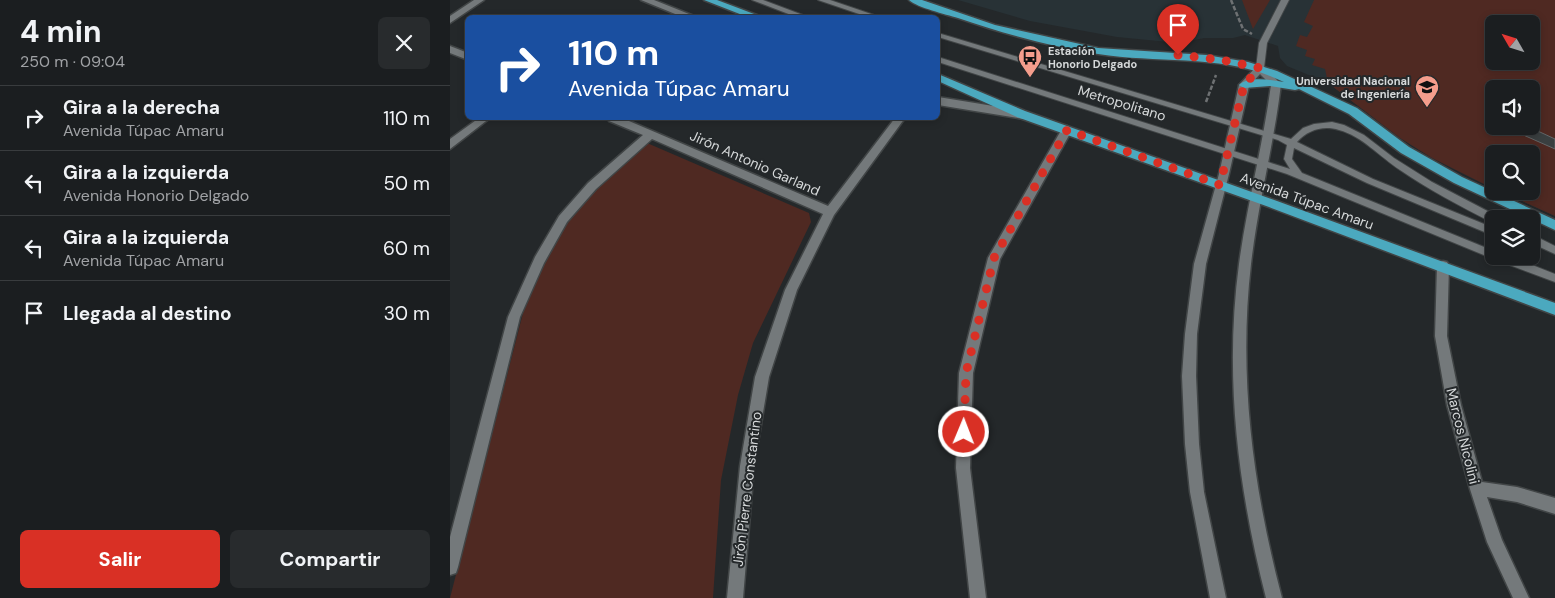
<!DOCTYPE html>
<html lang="es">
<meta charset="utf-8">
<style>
:root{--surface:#1b1e20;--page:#282b2d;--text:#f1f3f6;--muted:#a0a2a5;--line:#393c3e;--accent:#d93025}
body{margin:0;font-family:"DM Sans",sans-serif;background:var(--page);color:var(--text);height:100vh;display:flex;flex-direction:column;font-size:19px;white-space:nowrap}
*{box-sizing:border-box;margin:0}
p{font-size:16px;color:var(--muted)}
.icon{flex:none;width:28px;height:28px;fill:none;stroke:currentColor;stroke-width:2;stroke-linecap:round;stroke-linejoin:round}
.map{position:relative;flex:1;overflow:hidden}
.side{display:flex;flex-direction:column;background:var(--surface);width:450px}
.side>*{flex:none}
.banner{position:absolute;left:15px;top:15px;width:475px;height:105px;border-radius:8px;box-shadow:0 2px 8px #0003,0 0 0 1px var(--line);background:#1a4fa0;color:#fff;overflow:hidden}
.needle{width:32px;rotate:309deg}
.controls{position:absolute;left:1035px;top:15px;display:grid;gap:10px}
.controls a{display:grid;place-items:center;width:55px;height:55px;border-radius:8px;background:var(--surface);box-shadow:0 2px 8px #0003,0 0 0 1px var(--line);font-size:25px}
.pin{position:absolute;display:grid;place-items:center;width:42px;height:42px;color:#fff;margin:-51px -21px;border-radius:50% 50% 50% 0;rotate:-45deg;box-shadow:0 0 5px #0007}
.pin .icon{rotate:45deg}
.me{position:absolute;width:55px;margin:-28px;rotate:1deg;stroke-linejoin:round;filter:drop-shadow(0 0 4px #0008)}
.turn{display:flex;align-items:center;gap:18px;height:105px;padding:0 20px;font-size:22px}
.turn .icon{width:65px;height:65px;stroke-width:2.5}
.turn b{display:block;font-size:35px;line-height:42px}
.round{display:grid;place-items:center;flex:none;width:52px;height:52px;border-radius:8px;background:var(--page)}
.headline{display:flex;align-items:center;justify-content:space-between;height:85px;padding:0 20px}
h1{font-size:30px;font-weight:700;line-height:38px}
.cta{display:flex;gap:10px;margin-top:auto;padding:10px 20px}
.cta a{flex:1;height:58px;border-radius:8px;background:var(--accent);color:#fff;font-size:20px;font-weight:700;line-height:58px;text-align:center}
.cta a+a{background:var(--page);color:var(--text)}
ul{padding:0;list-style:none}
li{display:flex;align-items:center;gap:15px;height:65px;padding:0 20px;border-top:1px solid var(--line)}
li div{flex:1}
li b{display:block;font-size:19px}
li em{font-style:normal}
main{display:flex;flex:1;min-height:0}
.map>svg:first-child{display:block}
</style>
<main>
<section class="side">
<div class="headline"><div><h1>4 min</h1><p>250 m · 09:04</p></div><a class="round"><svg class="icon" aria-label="close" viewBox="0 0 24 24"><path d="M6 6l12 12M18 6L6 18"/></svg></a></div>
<ul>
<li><svg class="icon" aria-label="right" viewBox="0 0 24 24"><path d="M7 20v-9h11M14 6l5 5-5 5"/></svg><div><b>Gira a la derecha</b><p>Avenida Túpac Amaru</p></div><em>110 m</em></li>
<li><svg class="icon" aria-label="left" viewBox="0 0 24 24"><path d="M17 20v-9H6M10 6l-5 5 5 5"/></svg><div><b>Gira a la izquierda</b><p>Avenida Honorio Delgado</p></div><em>50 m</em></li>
<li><svg class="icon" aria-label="left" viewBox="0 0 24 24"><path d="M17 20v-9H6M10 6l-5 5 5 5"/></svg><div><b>Gira a la izquierda</b><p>Avenida Túpac Amaru</p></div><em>60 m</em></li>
<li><svg class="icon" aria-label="arrive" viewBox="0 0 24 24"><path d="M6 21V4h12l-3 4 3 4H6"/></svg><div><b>Llegada al destino</b></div><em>30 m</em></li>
</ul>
<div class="cta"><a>Salir</a><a>Compartir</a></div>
</section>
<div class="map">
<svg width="1105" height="598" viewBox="0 0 1105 598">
<rect width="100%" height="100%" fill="#24282a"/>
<path fill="#283236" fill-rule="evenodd" d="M508 0H1105V216L1050 191H1081V154H1044V189L982 158 950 138 878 83 837 66 830 58 828 46 795 35 783 38H754L729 43 667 37 580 21ZM1044 24H1081V61H1044ZM1044 89H1081V126H1044Z"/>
<path fill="#4f2922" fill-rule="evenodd" d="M792 0H820L803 29Z
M864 0H1105V216L1050 191H1081V154H1044V189L982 158 950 138 878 83 875 69 862 65 865 59 855 56 857 50 846 46 850 35 857 37 863 26 854 22ZM1044 24H1081V61H1044ZM1044 89H1081V126H1044Z
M197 143 359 213 361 222 303 343 288 395 271 480 263 598H0L73 313 93 262 116 224 141 194Z"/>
<path fill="#3a3f40" stroke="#636769" d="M1053 126H1077L1105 139V149Z"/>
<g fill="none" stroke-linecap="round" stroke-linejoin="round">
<g stroke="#414546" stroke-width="2">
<path id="service" d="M302 0H313L361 18H349Z
M368 0H380L433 18H421Z
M831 0H839L817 43 814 68 810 71 807 70 806 68 809 43Z
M488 33 841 139 853 128 864 124 882 122 894 125 914 135 944 158 982 182 1047 216 1048 219H1044V223L1041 222C1010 206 979 190 950 170 930 157 912 136 889 130 873 125 858 130 847 142L923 179 1044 228V236L917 183 844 148 842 159 852 173 1044 251V256H1059L1105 274V282L1041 258 837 174 488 62V57L840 169 834 159 837 145 828 140 488 37Z
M1081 234 1105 246V254L1081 243Z"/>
</g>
<g stroke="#414546" stroke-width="3">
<path id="minor" d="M0 46 18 53V60L0 53Z
M29 118H40L0 149V139Z
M158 118H172L378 206 445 118H455L384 215 347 290 319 377 304 466 293 598H277L290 466 305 377 335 290 373 214 202 139 146 189 117 222 94 263 70 317 8 567 6 573 0 575V537L58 317 85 257 109 216 138 183 193 135 159 121Z
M617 126 622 130 550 259 523 373 520 468 536 598H520L506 468 509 373 538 258 613 127Z
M993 261 997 262 999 266 997 336 1011 405 1032 482 1067 487 1105 498V514L1067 502 1037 497 1052 540 1079 598H1063L1037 542 1020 489 997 405 985 336 987 266 989 262Z"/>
</g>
<g stroke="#414546" stroke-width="3">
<path id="tertiary" d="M24 0H34L0 23V16Z
M191 0H204L249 18H235Z
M810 65 813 66 831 84C824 144 808 203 801 264 788 377 803 488 832 598H816C788 488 774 377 789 264 797 204 813 145 821 85L810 74 799 86 779 174 756 264 747 334 746 376 749 444 754 492 776 598H760L740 492 735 444 732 376 735 334 744 264 769 174 789 85 807 66Z
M488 97 574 111 579 115 574 119 488 105Z"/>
</g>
<g stroke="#414546" stroke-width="3">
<path id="primary" d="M254 0H267L315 18H300Z
M459 0H472L545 25 648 48 756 55 798 62 827 71 907 108 959 147 1012 177 1105 220V230L1004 183 951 153 899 114 849 89 845 90 820 86 794 88 789 85C798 76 822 80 834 82 775 53 710 64 648 54 603 47 551 33 508 18 495 14 468 8 459 0Z
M488 74 575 111 827 201 1105 303V315L819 207 567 117 488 81Z"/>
</g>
<path stroke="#6e7173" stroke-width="2.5" stroke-dasharray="4.5 2" stroke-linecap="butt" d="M781 0 793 29 802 34
M756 102 766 75"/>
<use href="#service" fill="#74797b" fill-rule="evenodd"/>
<use href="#minor" fill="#74797b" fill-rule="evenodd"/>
<use href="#tertiary" fill="#74797b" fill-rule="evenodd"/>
<use href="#primary" fill="#4ba9bf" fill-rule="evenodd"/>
</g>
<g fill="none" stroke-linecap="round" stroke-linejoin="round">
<path stroke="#d93025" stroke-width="9" stroke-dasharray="0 16.2" d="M514 432 516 373 544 258 617 130 770 185 794 85 810 68 772 60 728 55"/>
</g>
<defs>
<g id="bus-pin" transform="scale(1.25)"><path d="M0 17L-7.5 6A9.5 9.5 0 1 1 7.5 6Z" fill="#f49d8c" stroke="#24282a"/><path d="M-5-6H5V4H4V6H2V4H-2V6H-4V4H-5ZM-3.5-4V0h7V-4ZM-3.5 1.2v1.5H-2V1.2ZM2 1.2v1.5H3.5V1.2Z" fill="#111"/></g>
<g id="university-pin" transform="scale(1.25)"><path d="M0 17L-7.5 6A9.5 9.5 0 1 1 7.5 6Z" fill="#f49d8c" stroke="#24282a"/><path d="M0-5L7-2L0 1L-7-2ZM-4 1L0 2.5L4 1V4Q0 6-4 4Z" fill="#111"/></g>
</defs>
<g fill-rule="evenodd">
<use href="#bus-pin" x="580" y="57"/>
<use href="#university-pin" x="977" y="87"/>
</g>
<g text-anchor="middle" stroke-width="4" stroke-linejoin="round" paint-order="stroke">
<g font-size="11" font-weight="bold" fill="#d6d9da" stroke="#24282a" text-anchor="start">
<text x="598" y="55">Estación<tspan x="598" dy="13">Honorio Delgado</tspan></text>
<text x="960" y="85" text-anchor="end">Universidad Nacional<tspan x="960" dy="13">de Ingeniería</tspan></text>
</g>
<g font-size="14" fill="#d6d9da" stroke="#24282a">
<text transform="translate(672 103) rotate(17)" y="5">Metropolitano</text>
<text transform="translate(305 163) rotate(24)" y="5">Jirón Antonio Garland</text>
<text transform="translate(857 201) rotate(20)" y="5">Avenida Túpac Amaru</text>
<text transform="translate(1013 436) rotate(76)" y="5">Marcos Nicolini</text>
<text transform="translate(297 489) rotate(-83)" y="5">Jirón Pierre Constantino</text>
</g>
</g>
</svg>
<div class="controls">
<a><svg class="needle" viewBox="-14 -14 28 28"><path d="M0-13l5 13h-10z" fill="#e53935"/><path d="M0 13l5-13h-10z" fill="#a0a2a5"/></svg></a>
<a><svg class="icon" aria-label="sound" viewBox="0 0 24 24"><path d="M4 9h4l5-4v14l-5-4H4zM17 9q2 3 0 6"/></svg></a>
<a><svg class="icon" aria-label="search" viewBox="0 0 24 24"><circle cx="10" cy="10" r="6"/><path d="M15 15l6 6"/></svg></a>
<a><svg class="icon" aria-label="layers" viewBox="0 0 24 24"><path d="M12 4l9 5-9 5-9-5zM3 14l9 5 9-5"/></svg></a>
</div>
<div class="pin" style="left:728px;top:55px;background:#d93025"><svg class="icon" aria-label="arrive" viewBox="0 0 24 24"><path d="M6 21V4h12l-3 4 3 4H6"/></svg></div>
<svg class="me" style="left:514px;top:432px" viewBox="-20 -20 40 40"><circle r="17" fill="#d93025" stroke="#fff" stroke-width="3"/><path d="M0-11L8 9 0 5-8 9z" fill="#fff"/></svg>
<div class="banner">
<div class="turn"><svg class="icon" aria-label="right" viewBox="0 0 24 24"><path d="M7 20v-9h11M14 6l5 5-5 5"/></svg><div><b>110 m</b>Avenida Túpac Amaru</div></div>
</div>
</div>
</main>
